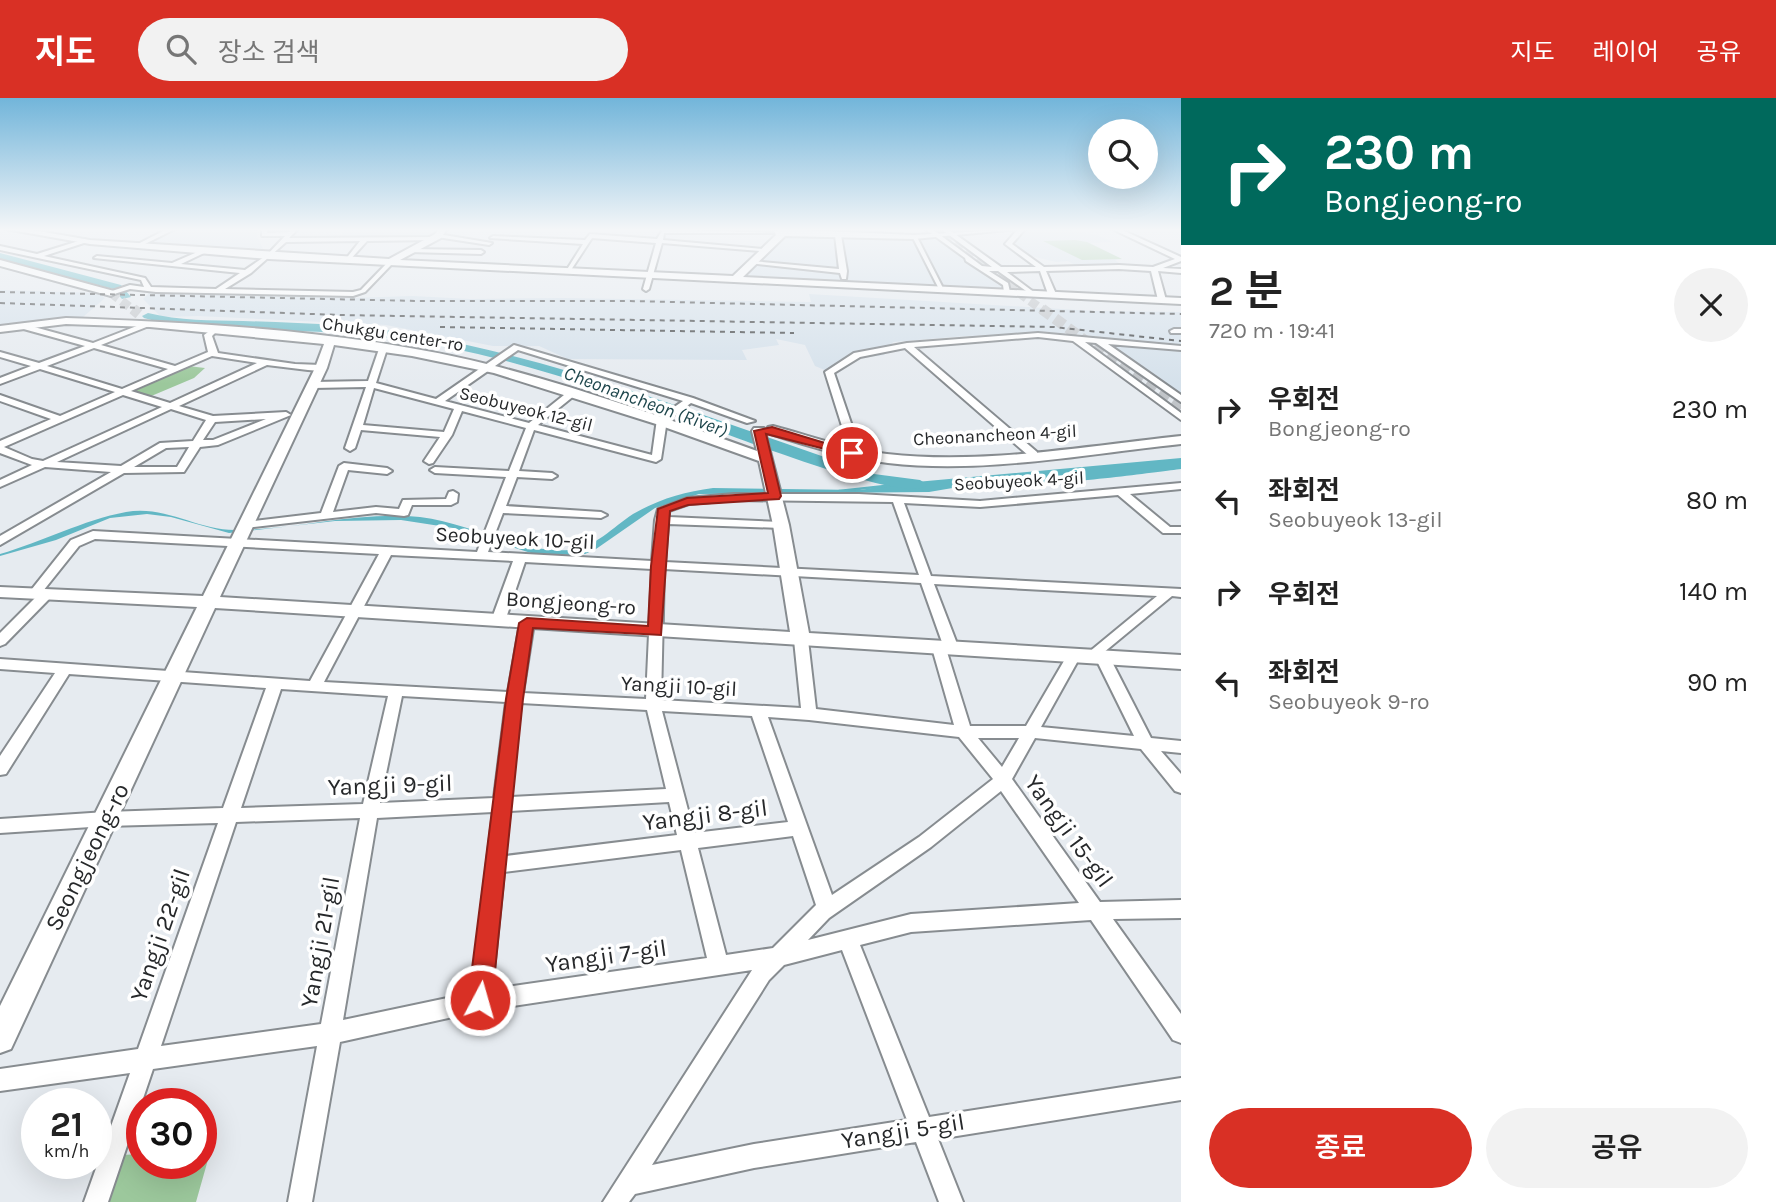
<!DOCTYPE html>
<html lang="ko">
<meta charset="utf-8">
<style>
:root{--surface:#fff;--page:#f2f2f2;--text:#222;--muted:#767676;--accent:#d93025}
body{margin:0;font-family:Karla,"Noto Sans KR",sans-serif;background:var(--page);color:var(--text);height:100vh;display:flex;flex-direction:column;font-size:26px;white-space:nowrap}
*{box-sizing:border-box;margin:0}
p{font-size:23px;color:var(--muted)}
.icon{flex:none;width:38px;height:38px;fill:none;stroke:currentColor;stroke-width:2;stroke-linecap:round;stroke-linejoin:round}
.map{position:relative;flex:1;overflow:hidden}
.panel{display:flex;flex-direction:column;background:var(--surface);width:595px}
.panel>*{flex:none}
.banner{background:#00695c;color:#fff;overflow:hidden}
.tools{position:absolute;left:1088px;top:21px;display:grid;gap:14px}
.tools a{display:grid;place-items:center;width:70px;height:70px;border-radius:50%;background:var(--surface);box-shadow:0 7px 28px #0002;font-size:35px}
.speed{position:absolute;left:21px;top:990px;display:flex;gap:14px;font-size:35px;font-weight:700;text-align:center}
.speed>*{display:grid;place-content:center;width:91px;height:91px;border-radius:50%;background:var(--surface);box-shadow:0 7px 28px #0002;line-height:1}
.speed small{font-size:18px;font-weight:400}
.speed .limit{border:10px solid #d22;background:#fff;color:#111}
.pin{position:absolute;display:grid;place-items:center;width:60px;height:60px;color:#fff;margin:-30px;border:4px solid #fff;border-radius:50%;box-shadow:0 2px 7px #0007}
.me{position:absolute;width:77px;margin:-38px;rotate:6deg;stroke-linejoin:round;filter:drop-shadow(0 0 5px #0008)}
.turn{display:flex;align-items:center;gap:24px;height:147px;padding:0 28px;font-size:32px}
.turn .icon{width:91px;height:91px;stroke-width:2.5}
.turn b{display:block;font-size:49px;line-height:60px}
.round{display:grid;place-items:center;flex:none;width:74px;height:74px;border-radius:37px;background:var(--page)}
.overview{display:flex;align-items:center;justify-content:space-between;height:119px;padding:0 28px}
h1{font-size:42px;font-weight:600;line-height:52px}
.button{display:flex;gap:14px;margin-top:auto;padding:14px 28px}
.button a{flex:1;height:80px;border-radius:42px;background:var(--accent);color:#fff;font-size:28px;font-weight:600;line-height:80px;text-align:center}
.button a+a{background:var(--page);color:var(--text)}
ul{padding:0;list-style:none}
li{display:flex;align-items:center;gap:21px;height:91px;padding:0 28px}
li div{flex:1}
li b{display:block;font-size:26px}
li em{font-style:normal}
header{display:flex;align-items:center;gap:42px;box-sizing:border-box;height:98px;padding:0 35px;background:var(--accent);color:#fff}
header strong{font-size:33px}
nav{display:flex;gap:38px;margin-inline-start:auto;font-size:24px}
.search{width:490px;height:63px;background:var(--page);display:flex;align-items:center;gap:18px;box-sizing:border-box;padding:0 24px;border-radius:38px;color:var(--muted);font-size:26px}
main{display:flex;flex:1;min-height:0}
.map>svg:first-child{display:block}
</style>
<header>
<strong>지도</strong>
<div class="search"><svg class="icon" aria-label="search" viewBox="0 0 24 24"><circle cx="10" cy="10" r="6"/><path d="M15 15l6 6"/></svg>장소 검색</div>
<nav><a>지도</a><a>레이어</a><a>공유</a></nav>
</header>
<main>
<div class="map">
<svg width="1181" height="1104" viewBox="0 0 1181 1104">
<rect width="100%" height="100%" fill="#e6ebf0"/>
<path fill="#d5e1eb" d="M174 131H258L257 138 264 153 254 156 147 146Z
M340 131H434L435 132 431 139 345 140Z
M1063 131 1097 137 1113 144 1090 145 1122 161 1115 162 1120 166 1075 167 1068 163 1056 164 1027 157 1012 146 1024 132Z
M800 137 936 139 1013 194 756 180 745 175 782 140Z
M0 192 98 195 105 200 83 219 0 227Z
M149 195 352 200 412 198 470 201 563 200 811 204 809 196 1094 213 1181 214V232L1177 234 1181 235V249L1068 235 966 238 893 244 884 257 862 260 832 275 815 268 805 247 776 241 779 247 742 252 747 262 568 261 539 248H493L386 227 198 218 161 219 143 201Z
M1111 246 1181 251V296Z"/>
<path fill="#9cc89c" d="M1075 142 1087 144 1122 161 1082 162 1043 143Z
M188 268 205 270 194 280 149 299 133 294Z
M211 1051 196 1104H105L121 1057 142 1056V1066H201V1052Z"/>
<path fill="#62b7c4" d="M1181 360V368L982 385 929 394 699 396 655 410 596 451 585 456 569 457 531 455 453 430 401 422 335 423 229 435 171 419 147 416 110 420 56 442 0 458V456C42 444 83 422 126 414 165 407 197 432 235 432 297 432 357 413 420 419 471 425 518 455 569 452 595 450 613 429 633 416 659 401 684 394 713 390L861 392 894 386Z"/>
<g fill="none" stroke-linecap="round" stroke-linejoin="round">
<path stroke="#62b7c4" stroke-width="2.5" d="M839 393 894 387"/>
<path fill="#62b7c4" fill-rule="evenodd" d="M0 155 121 187 131 199 122 201 113 191 0 161Z
M148 215C180 223 210 222 243 223 304 225 367 227 428 239 581 268 727 327 874 376L920 382 928 387C908 408 725 335 692 323 591 287 488 251 381 239 311 230 240 234 170 227L144 220 142 218Z
M1181 361V371C1155 374 1017 394 1004 381L1012 376 1065 374Z"/>
<path stroke="#c0c4c8" stroke-width="9" stroke-dasharray="9 4.5" stroke-linecap="butt" d="M932 131 1044 213
M111 195 135 213"/>
<path stroke="#c0c4c8" stroke-width="11" stroke-dasharray="11 5" stroke-linecap="butt" d="M133 211 139 216
M1042 211 1181 313"/>
<g stroke="#878c90" stroke-width="4">
<path id="street" d="M167 131H175L139 149 134 148Z
M262 131H268L267 135 289 134 291 131H298L289 140 435 139 438 136 492 145 489 147 437 139 434 142 367 143 348 164 345 162 360 143 286 144 251 175 225 191 353 194 361 192 388 164H392V166L365 194 353 198 156 194 130 191 111 197 109 194 130 187 144 189 141 182 0 152V148L37 156 85 141 87 144 44 158 145 180 151 189 216 191 240 175 94 160 97 158 172 165 202 152 204 155 181 166 245 172 267 157 285 138H262Z
M663 131 780 135H664L663 142 763 151 760 153 662 145 649 191 646 193 643 191 656 145 592 140 569 175 566 173 583 146 490 140 493 138 585 142 590 136 657 141Z
M925 131H932L982 168 992 169 941 131H948L1001 169H1036L1005 146 1018 131H1025L1012 146 1044 169 1119 167 1153 169 1175 161 1112 131H1120L1181 159V163L1163 170 1181 171V175L1158 173 1166 202 1162 204 1158 202 1151 173 1119 171 1046 173 1056 196 1052 198 1048 196 1040 173 1007 174 1035 195 1033 198 998 173H989L1008 185 1010 194 1007 196 1004 194 1003 187 966 163 965 160Z
M838 135 841 137 847 173 846 181H842L840 175 749 165 752 163 839 171 835 137Z
M912 138 917 139 944 192 939 191Z
M411 151 481 152 484 154 481 156 409 154Z
M147 224 154 226 101 247 175 268 208 254 204 237 215 229 219 231 212 238 218 255 295 266 321 267 325 270 321 273 308 272 267 267 179 308 213 318 286 314 291 317 218 347 200 349 184 374 124 375 0 447V438L111 374 45 369 0 389V382L32 367 0 355V343L51 321 0 303V297L60 318 115 294 40 271 0 286V280L31 268 0 259V254L39 265 85 248 20 230V226H23L93 245ZM94 250 168 271 122 291 47 268ZM212 258 257 265 170 305 131 293ZM123 297 162 309 43 363 32 361 4 349ZM171 311 206 322 193 343 160 345 121 368 57 364ZM266 321 213 342H203L215 324ZM189 349 177 369H134L166 350Z
M1174 231H1181V235H1171L1170 233Z
M1038 235 1181 248V252L1108 246 1181 297V304L1096 245 1085 244 1181 315V322L1073 243 1038 239 914 249 1037 354V358H1029L905 250 860 259 834 275 857 343 867 356 858 358 847 344 825 274 854 255 907 245Z
M514 247 693 300 755 323 747 325 691 305 667 322 661 361 656 364 534 332 519 373 552 375 557 378 552 381 517 379 506 408 601 414 607 417 601 420 503 415 488 454 652 463 655 422 658 411 687 400 734 396H859L980 403 1181 385V391L1130 396 1170 429H1181V435H1163L1118 397 980 409 904 405 931 478 1181 491V499L1172 498 1103 555 1110 560 1151 640 1181 643V655L1161 653 1181 676V695L1175 693 1141 651 1035 640 1012 681 1100 804 1181 802V820L1113 821 1181 916V945L1173 942 1091 822 911 834 860 847 929 1019 1181 980V1002L938 1041 963 1104H939L916 1044 754 1070 635 1096 629 1104H603L752 872 480 913 340 944 312 1104H288L317 948 153 971 108 1104H84L130 975 0 993V971L138 951 218 725 106 728 0 735V721L106 714 223 710 266 590 69 576 6 676 0 677V658L55 575 0 571V561L310 583 379 456 95 441 79 448 43 493H51L52 496 51 499 5 546 0 548V535L35 500 28 496 71 442 93 433 477 454 506 379 435 375 430 372 435 369 509 373 526 330 462 313 452 337 433 365 429 366 424 363 440 339 361 332 355 350 350 353 345 350 366 289 313 290 309 287 313 284 368 283 379 251 383 249 387 251 376 285 436 301ZM518 252 683 303 657 321 652 357 538 327 575 297V293H569L529 325 445 303ZM374 290 454 311 444 334 363 327ZM734 402 893 404 919 477 665 464 668 426 781 430 787 427 781 424 669 419V413L689 406ZM391 457 513 463 491 523 498 527 505 523 525 464 652 471 646 601 523 595 534 525 527 521 520 525 508 594 324 584ZM664 471 921 485 943 547H934L932 550 954 627 816 611 808 542 801 537 794 542 801 610 661 602ZM934 486 1157 498 1083 559 1090 564 1096 561 1134 638 1041 629 1080 559 1073 554 1068 556 1026 628H970L947 554H957L959 551ZM281 591 388 598 363 706 241 710ZM402 598 506 604 494 700 380 705ZM521 605 647 612 666 691 511 699ZM662 613 752 618 788 724 694 735ZM768 619 809 622 959 639 993 681 919 739 832 797ZM978 640H1019L1002 669ZM1001 693 1079 805 911 816 808 842 829 820 931 749ZM669 704 677 737 505 758 510 713ZM493 714 471 895 343 922 377 720ZM360 720 321 926 161 948 236 724ZM793 738 816 807 773 850 726 857 698 750ZM681 752 707 860 492 891 504 774ZM842 852 907 1022 754 1046 652 1067 769 882 784 867Z
M344 365 387 370 392 373 387 376 348 372 333 414 376 409 399 411 403 402 446 401 449 394 453 393 458 396 457 404 451 407H412L408 417 404 418 376 415 245 430 239 427 245 424 321 415 339 368Z"/>
</g>
<g stroke="#878c90" stroke-width="4">
<path id="secondary" d="M6 131H27L90 142 389 161 435 136 439 131H447L441 140 400 162 733 178 776 137 774 133 782 131 914 137 1019 131 914 141 785 138 743 179 1181 200V206L269 161 90 146Z
M0 162 114 193 116 195 111 198 0 168Z
M66 220C208 225 360 233 499 269 586 292 672 322 757 353L752 333 754 330H764L789 427 809 535 1181 557V571L215 510 11 951 0 955V908L197 509 0 499V489L203 498 315 270 324 246 150 229 66 226 0 234V228ZM334 247 412 258 494 275 656 326 759 363 773 427 790 534 220 499 327 270Z
M773 328C811 338 848 352 887 356 984 367 1085 348 1181 338V346C1085 356 984 376 888 365 847 360 807 348 768 335V329Z"/>
</g>
<use href="#street" fill="#fff" fill-rule="evenodd"/>
<use href="#secondary" fill="#fff" fill-rule="evenodd"/>
<path stroke="#414446" stroke-width="2" stroke-dasharray="5 5" stroke-linecap="butt" d="M0 194 419 203H629L1181 216
M0 205 341 217 1054 229 1181 243
M440 229 794 235"/>
</g>
<linearGradient id="sky" x2="0" y2="1"><stop stop-color="#72b5da"/><stop offset="0.46" stop-color="#f4f6f8"/><stop offset="1" stop-color="#f4f6f8" stop-opacity="0"/></linearGradient>
<rect width="1181" height="286" fill="url(#sky)"/>
<path fill="#d93025" stroke="#8d1f18" stroke-width="2" d="M772 329 858 355 852 358 766 336 781 398 779 401 688 407 670 413 661 537 533 530 523 601 492 902 488 911 480 914 472 911 468 902 506 601 519 525 527 520 648 528 651 468 658 411 687 400 768 395 754 333Z"/>
<g text-anchor="middle" stroke-width="7" stroke-linejoin="round" paint-order="stroke">
<g font-size="18" fill="#26282a" stroke="#fff">
<text transform="translate(393 236) rotate(9)" y="6">Chukgu center-ro</text>
<text transform="translate(526 311) rotate(14)" y="6">Seobuyeok 12-gil</text>
<text transform="translate(995 337) rotate(-3)" y="6">Cheonancheon 4-gil</text>
<text transform="translate(1019 383) rotate(-3)" y="6">Seobuyeok 4-gil</text>
</g>
<g font-size="19" font-style="italic" fill="#1e464c" stroke="#fff">
<text transform="translate(646 303) rotate(20)" y="7">Cheonancheon (River)</text>
</g>
<g font-size="21" fill="#26282a" stroke="#fff">
<text transform="translate(515 440) rotate(3)" y="7">Seobuyeok 10-gil</text>
<text transform="translate(571 505) rotate(4)" y="7">Bongjeong-ro</text>
<text transform="translate(679 588) rotate(3)" y="7">Yangji 10-gil</text>
</g>
<g font-size="24" fill="#26282a" stroke="#fff">
<text transform="translate(390 687) rotate(-2)" y="8">Yangji 9-gil</text>
<text transform="translate(705 717) rotate(-7)" y="8">Yangji 8-gil</text>
<text transform="translate(1069 733) rotate(54)" y="8">Yangji 15-gil</text>
<text transform="translate(87 759) rotate(-64)" y="8">Seongjeong-ro</text>
<text transform="translate(160 837) rotate(-71)" y="8">Yangji 22-gil</text>
<text transform="translate(320 844) rotate(-80)" y="8">Yangji 21-gil</text>
<text transform="translate(606 858) rotate(-8)" y="8">Yangji 7-gil</text>
<text transform="translate(903 1033) rotate(-9)" y="8">Yangji 5-gil</text>
</g>
</g>
</svg>
<div class="tools">
<a><svg class="icon" aria-label="search" viewBox="0 0 24 24"><circle cx="10" cy="10" r="6"/><path d="M15 15l6 6"/></svg></a>
</div>
<div class="speed"><div>21<small>km/h</small></div><div class="limit">30</div></div>
<div class="pin" style="left:852px;top:355px;background:#d93025"><svg class="icon" aria-label="arrive" viewBox="0 0 24 24"><path d="M6 21V4h12l-3 4 3 4H6"/></svg></div>
<svg class="me" style="left:480px;top:902px" viewBox="-20 -20 40 40"><circle r="17" fill="#d93025" stroke="#fff" stroke-width="3"/><path d="M0-11L8 9 0 5-8 9z" fill="#fff"/></svg>
</div>
<section class="panel">
<div class="banner">
<div class="turn"><svg class="icon" aria-label="right" viewBox="0 0 24 24"><path d="M7 20v-9h11M14 6l5 5-5 5"/></svg><div><b>230 m</b>Bongjeong-ro</div></div>
</div>
<div class="overview"><div><h1>2 분</h1><p>720 m · 19:41</p></div><a class="round"><svg class="icon" aria-label="close" viewBox="0 0 24 24"><path d="M6 6l12 12M18 6L6 18"/></svg></a></div>
<ul>
<li><svg class="icon" aria-label="right" viewBox="0 0 24 24"><path d="M7 20v-9h11M14 6l5 5-5 5"/></svg><div><b>우회전</b><p>Bongjeong-ro</p></div><em>230 m</em></li>
<li><svg class="icon" aria-label="left" viewBox="0 0 24 24"><path d="M17 20v-9H6M10 6l-5 5 5 5"/></svg><div><b>좌회전</b><p>Seobuyeok 13-gil</p></div><em>80 m</em></li>
<li><svg class="icon" aria-label="right" viewBox="0 0 24 24"><path d="M7 20v-9h11M14 6l5 5-5 5"/></svg><div><b>우회전</b></div><em>140 m</em></li>
<li><svg class="icon" aria-label="left" viewBox="0 0 24 24"><path d="M17 20v-9H6M10 6l-5 5 5 5"/></svg><div><b>좌회전</b><p>Seobuyeok 9-ro</p></div><em>90 m</em></li>
</ul>
<div class="button"><a>종료</a><a>공유</a></div>
</section>
</main>
